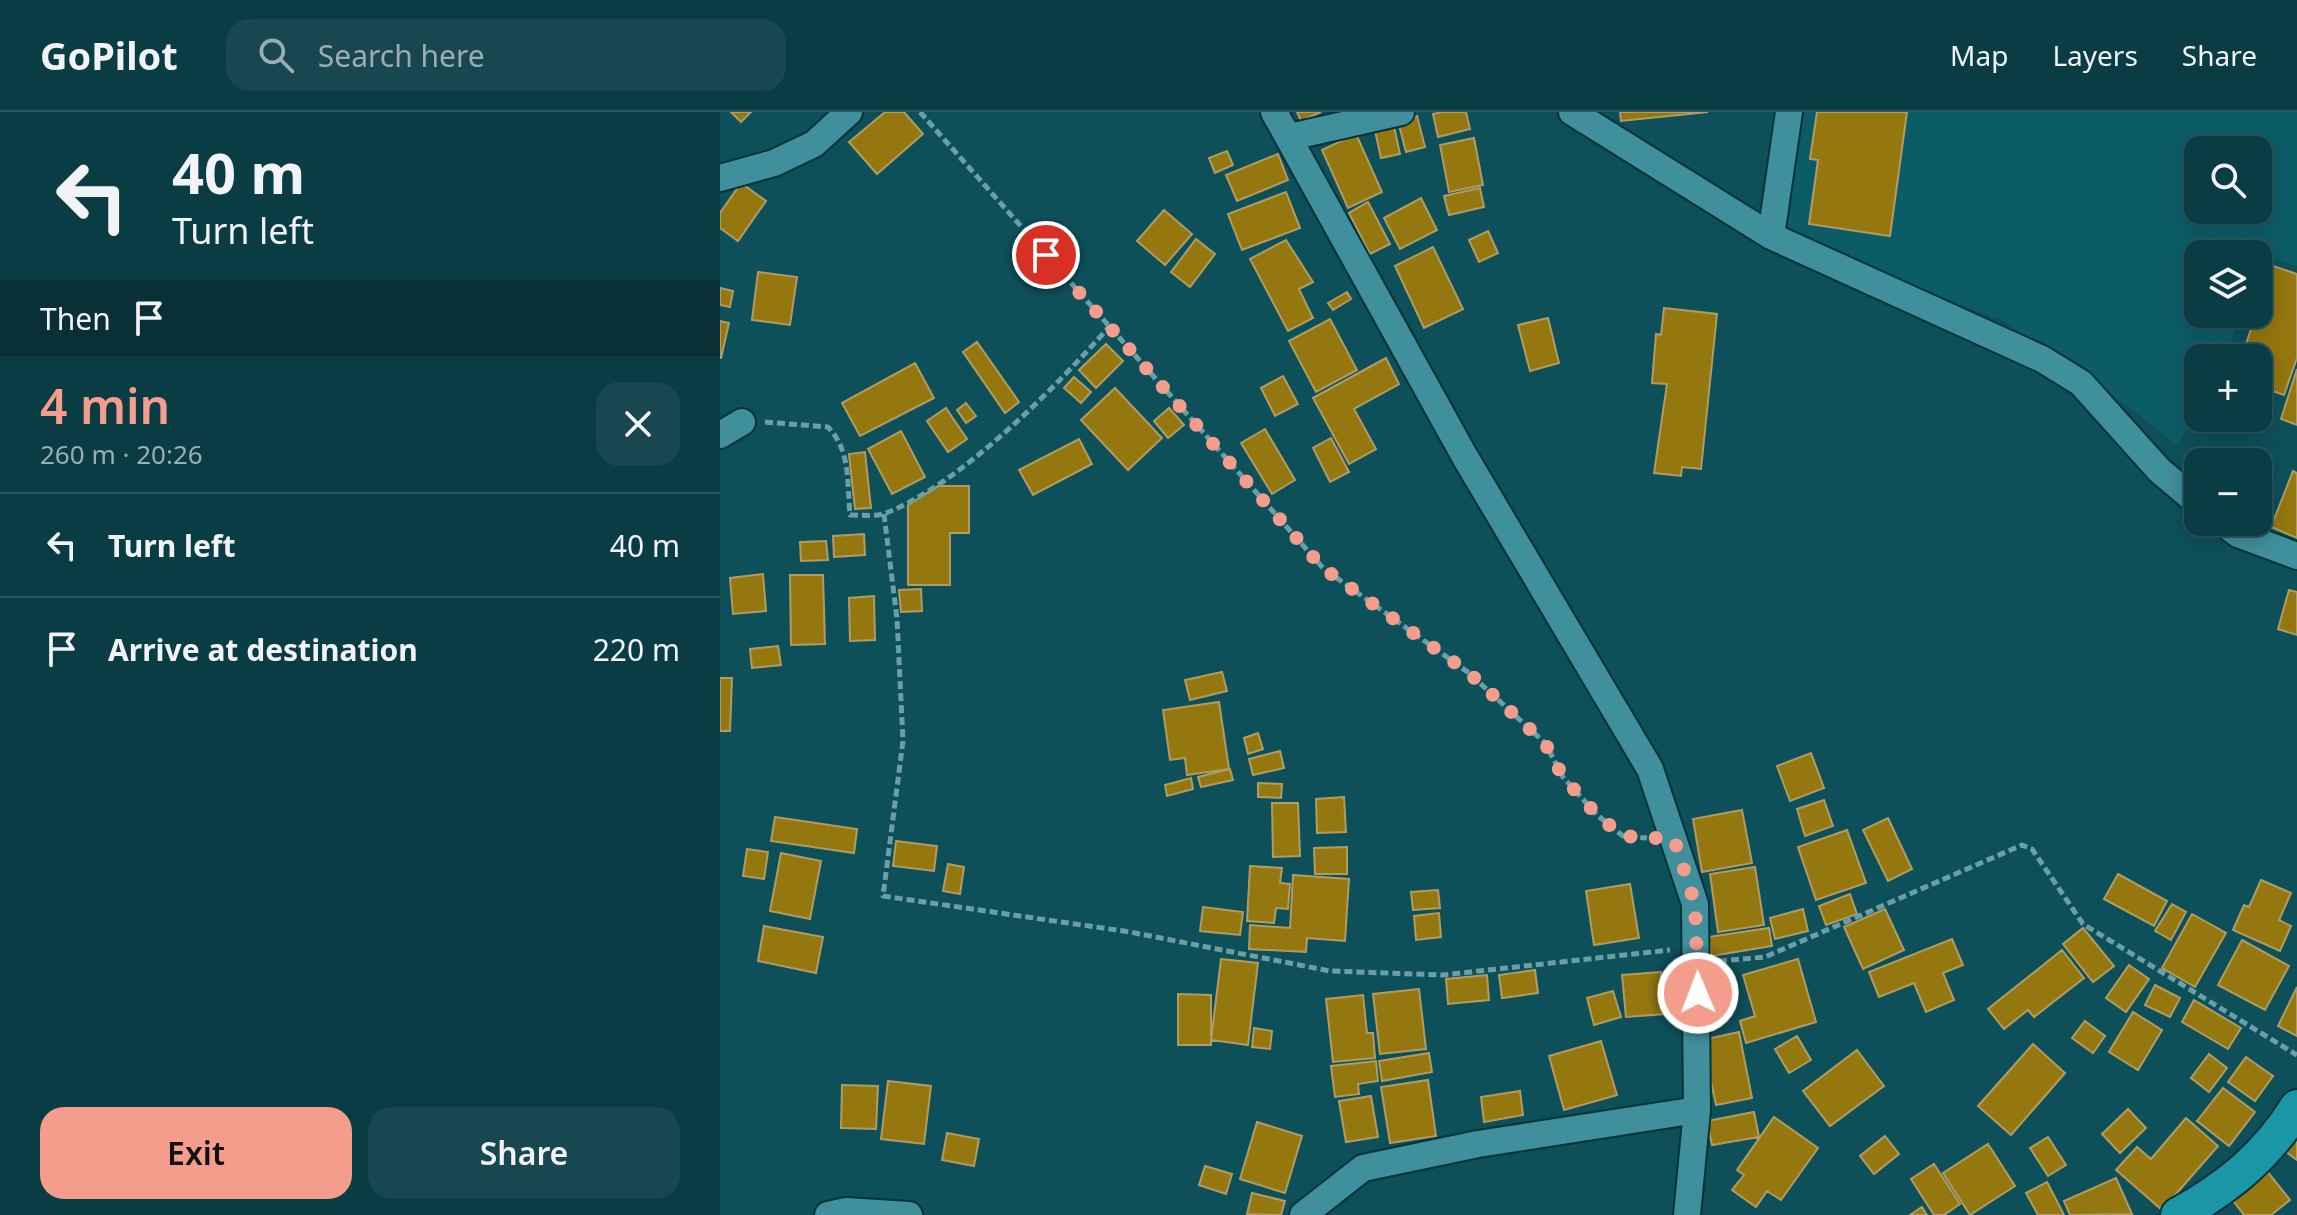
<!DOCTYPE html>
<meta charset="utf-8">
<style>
:root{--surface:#0a3c44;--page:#18474f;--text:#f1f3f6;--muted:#99adb2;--line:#2a565d;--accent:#f49d8d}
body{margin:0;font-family:"Noto Sans",sans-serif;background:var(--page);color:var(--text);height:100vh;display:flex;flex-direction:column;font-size:30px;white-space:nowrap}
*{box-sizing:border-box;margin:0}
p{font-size:26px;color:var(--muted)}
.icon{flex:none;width:44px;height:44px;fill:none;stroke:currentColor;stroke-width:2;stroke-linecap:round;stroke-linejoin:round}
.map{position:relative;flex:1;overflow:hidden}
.side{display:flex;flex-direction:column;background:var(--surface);width:720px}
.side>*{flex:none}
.hud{background:#0a3c44;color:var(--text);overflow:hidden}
.controls{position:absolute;left:1464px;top:24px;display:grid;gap:16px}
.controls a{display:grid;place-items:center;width:88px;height:88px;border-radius:16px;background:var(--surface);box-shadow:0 4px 20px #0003,0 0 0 2px var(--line);font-size:40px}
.pin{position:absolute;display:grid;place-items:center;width:68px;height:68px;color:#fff;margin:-34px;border:4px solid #fff;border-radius:50%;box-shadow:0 2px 8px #0007}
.me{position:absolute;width:88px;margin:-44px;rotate:359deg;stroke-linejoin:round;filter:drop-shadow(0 0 6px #0008)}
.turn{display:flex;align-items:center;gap:28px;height:168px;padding:0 40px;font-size:36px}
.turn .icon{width:104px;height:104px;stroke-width:2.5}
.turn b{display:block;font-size:56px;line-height:68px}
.then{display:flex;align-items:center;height:76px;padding:0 40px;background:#0003;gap:16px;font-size:30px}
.round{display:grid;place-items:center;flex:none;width:84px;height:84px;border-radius:24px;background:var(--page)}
.summary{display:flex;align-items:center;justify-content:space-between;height:136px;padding:0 40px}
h1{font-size:48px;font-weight:600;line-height:60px;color:var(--accent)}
.cta{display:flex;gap:16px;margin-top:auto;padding:16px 40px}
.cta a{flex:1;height:92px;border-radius:24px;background:var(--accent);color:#111;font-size:32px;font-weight:600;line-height:92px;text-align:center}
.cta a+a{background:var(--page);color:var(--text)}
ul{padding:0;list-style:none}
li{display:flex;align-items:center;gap:24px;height:104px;padding:0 40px;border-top:2px solid var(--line)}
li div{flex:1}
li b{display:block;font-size:30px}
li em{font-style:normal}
header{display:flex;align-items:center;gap:48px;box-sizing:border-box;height:112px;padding:0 40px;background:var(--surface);border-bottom:2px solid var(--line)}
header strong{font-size:38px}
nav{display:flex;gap:44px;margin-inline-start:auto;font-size:28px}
.search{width:560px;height:72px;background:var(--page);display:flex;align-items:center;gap:20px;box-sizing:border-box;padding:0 28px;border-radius:24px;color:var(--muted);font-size:30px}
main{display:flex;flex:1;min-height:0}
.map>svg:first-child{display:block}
</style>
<header>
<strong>GoPilot</strong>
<div class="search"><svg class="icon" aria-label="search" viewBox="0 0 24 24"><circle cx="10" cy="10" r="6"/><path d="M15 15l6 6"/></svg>Search here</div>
<nav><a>Map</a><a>Layers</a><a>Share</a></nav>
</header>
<main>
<section class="side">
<div class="hud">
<div class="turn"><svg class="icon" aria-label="left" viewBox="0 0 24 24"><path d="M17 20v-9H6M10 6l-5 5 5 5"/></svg><div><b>40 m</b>Turn left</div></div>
<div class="then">Then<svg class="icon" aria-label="arrive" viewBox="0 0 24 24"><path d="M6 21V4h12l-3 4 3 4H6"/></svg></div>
</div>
<div class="summary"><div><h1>4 min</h1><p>260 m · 20:26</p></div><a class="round"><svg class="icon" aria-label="close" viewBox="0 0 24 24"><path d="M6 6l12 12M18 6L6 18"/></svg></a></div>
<ul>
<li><svg class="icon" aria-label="left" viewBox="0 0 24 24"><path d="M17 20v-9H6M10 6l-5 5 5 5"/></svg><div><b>Turn left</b></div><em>40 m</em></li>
<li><svg class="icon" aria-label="arrive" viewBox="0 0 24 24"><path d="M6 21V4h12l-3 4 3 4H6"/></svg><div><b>Arrive at destination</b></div><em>220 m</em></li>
</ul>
<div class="cta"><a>Exit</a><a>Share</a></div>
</section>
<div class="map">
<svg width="1577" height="1103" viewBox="0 0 1577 1103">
<rect width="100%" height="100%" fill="#0e505a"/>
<path fill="#0c5c68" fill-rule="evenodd" d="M1074 0H1577V154L1541 145 1538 151V142H1478V202H1521L1506 246H1478V299L1457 333 1383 275 1282 208 1103 140 1064 113ZM1478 38H1538V98H1478Z"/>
<path fill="#94770f" stroke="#b09c63" stroke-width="2" d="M11 0H31L21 10Z
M165 0H184L203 22 157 62 129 30Z
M577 0H601L581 9Z
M722 0H746L750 17 718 25 713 2Z
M900 0H988L901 9Z
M1097 0H1187L1170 124 1089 112 1098 48 1090 47Z
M697 4 705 35 686 40 678 9Z
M673 10 680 42 661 46 654 14Z
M636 22 662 80 628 96 602 38Z
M754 26 763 73 729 80 720 33Z
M507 39 513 53 495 61 489 46Z
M558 42 568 68 517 89 506 63Z
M21 71 46 89 18 129 0 116V101Z
M760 76 764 95 729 103 724 84Z
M566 80 580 116 522 138 508 102Z
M701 86 717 118 680 137 664 106Z
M648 90 670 132 650 142 629 101Z
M444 98 472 122 445 153 417 129Z
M768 119 778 141 759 150 749 128Z
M476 127 495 142 470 175 451 160Z
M566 128 593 170 579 177 593 206 568 219 530 147Z
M713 135 743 197 704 216 675 154Z
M1553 154 1577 162V246L1564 283 1538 274V246H1521Z
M38 160 77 165 70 213 32 208Z
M0 176 13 179 10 195 0 193Z
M627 180 631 187 613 198 608 191Z
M944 196 997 202 981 357 962 355 961 364 934 361 947 272 932 271 936 222 941 223Z
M828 206 839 251 810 259 798 213Z
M610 207 637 258 596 280 569 229Z
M0 209 9 211 1 246H0Z
M257 230 299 290 285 301 243 240Z
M386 232 403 249 376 276 359 258Z
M666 246 679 272 634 297 656 337 629 352 593 286Z
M195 251 214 286 140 324 122 291Z
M1577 257V313L1561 307Z
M563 264 578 292 555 304 541 276Z
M354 265 371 280 361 291 344 276Z
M395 276 442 326 408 358 361 308Z
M246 291 256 304 246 311 237 298Z
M226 296 247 327 228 340 207 309Z
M449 296 464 313 448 326 434 309Z
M545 317 575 368 552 382 521 331Z
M181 319 205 365 172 382 148 337Z
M611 326 629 360 610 370 593 336Z
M359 327 372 352 313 383 299 358Z
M145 340 151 396 135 397 129 342Z
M1573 359 1577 361V426L1551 415Z
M218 374H249V421H230V473H188V393Z
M144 422 145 443 114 445 113 424Z
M106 429 108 448 81 449 80 430Z
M43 462 46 499 13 502 10 466Z
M70 463H103L105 532 71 533Z
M201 477 202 499 181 500 179 478Z
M1569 478 1577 480V523L1558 517Z
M154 484 155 528 130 529 129 486Z
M58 534 61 553 32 556 30 537Z
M502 560 507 579 470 588 465 568Z
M0 566H12L10 619H0Z
M499 590 509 657 467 663 465 646 450 648 443 598Z
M538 621 543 637 528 642 524 626Z
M560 639 564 656 533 663 529 647Z
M1091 641 1104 676 1070 689 1057 654Z
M510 657 513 668 481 675 478 665Z
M471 666 473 677 447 684 445 673Z
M538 671 562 672 561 686 538 685Z
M624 685 626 720 597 721 596 687Z
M1104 688 1113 714 1085 724 1077 697Z
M552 691H578L580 744 553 745Z
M1022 698 1032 751 982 760 973 707Z
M55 705 137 717 134 741 51 729Z
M1168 706 1192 757 1168 769 1143 718Z
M1127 718 1146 771 1096 788 1078 735Z
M176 729 217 734 214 759 173 754Z
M627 735V762H595L594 736Z
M27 737 48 740 44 767 23 764Z
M61 741 101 749 90 807 50 799Z
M228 752 244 755 240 782 223 779Z
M530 754 562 756 560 771 570 772 568 797 556 796 554 811 527 809Z
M1035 755 1044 813 998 820 990 762Z
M1398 762 1447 789 1434 814 1384 787Z
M573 763 629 767 625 829 587 826 586 840 529 837 530 813 570 816Z
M1541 768 1571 781 1559 808 1571 814 1560 839 1513 818 1524 793 1529 795Z
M910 772 919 826 874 833 866 779Z
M718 778 720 796 693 798 691 780Z
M1130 782 1137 802 1106 813 1099 794Z
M1452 792 1466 800 1451 828 1435 819Z
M483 795 523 800 520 823 480 819Z
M1083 797 1088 819 1055 827 1050 806Z
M1165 797 1184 838 1143 857 1124 815Z
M719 801 721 825 696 828 694 804Z
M1472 802 1506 821 1475 875 1442 856Z
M44 814 103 825 96 861 38 849Z
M1049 816 1052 834 991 844 988 825Z
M1363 816 1394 854 1373 870 1343 832Z
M1232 827 1243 853 1223 861 1234 888 1206 900 1194 871 1159 885 1149 860Z
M1522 828 1569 854 1545 898 1498 873Z
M1342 838 1364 866 1314 905 1308 898 1284 917 1268 897Z
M501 847 538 851 528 933 491 928Z
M1078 847 1096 910 1026 931 1020 909 1035 904 1023 863Z
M1409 853 1429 867 1406 900 1386 886Z
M815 858 818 881 782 886 779 863Z
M941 860 945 902 906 905 902 863Z
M767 863 769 888 728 892 726 867Z
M1435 873 1460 886 1450 905 1425 893Z
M1577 875V924L1558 914Z
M699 877 706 937 660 942 653 882Z
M893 879 901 905 874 913 867 886Z
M458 882 491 883V933H458Z
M643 883 647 921H653L655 946 613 950 606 887Z
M1474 888 1521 916 1508 937 1462 910Z
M1413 900 1442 918 1418 958 1389 940Z
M1365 909 1385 924 1373 941 1352 926Z
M534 916 552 919 550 937 532 935Z
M1019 920 1032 986 996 993 982 928Z
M1077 924 1091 948 1069 961 1055 937Z
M881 929 897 983 844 998 829 944Z
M1313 932 1345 961 1291 1023 1258 994Z
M1137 938 1164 974 1110 1014 1083 979Z
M709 941 712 960 662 969 659 949Z
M1489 942 1507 956 1489 980 1471 966Z
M1526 945 1553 964 1535 989 1508 970Z
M656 949 658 969 638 972 639 982 615 985 611 954Z
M708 968 716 1024 670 1031 661 975Z
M168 969 211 974 204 1032 161 1027Z
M122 973 158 974 156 1017 121 1016Z
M1503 976 1535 1000 1509 1034 1477 1009Z
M800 979 803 1003 764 1010 761 985Z
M651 984 658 1025 626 1030 619 989Z
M1408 997 1426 1016 1400 1041 1382 1022Z
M1034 1000 1039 1025 992 1033 987 1009Z
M1054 1005 1098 1036 1061 1088 1047 1079 1036 1095 1012 1078 1024 1063 1017 1058Z
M1466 1006 1498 1034 1442 1098 1396 1058 1417 1035 1431 1047Z
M537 1010 582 1024 565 1081 520 1067Z
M1577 1017V1048L1563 1038Z
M227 1021 259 1027 254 1054 222 1048Z
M1165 1024 1179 1042 1154 1062 1140 1044Z
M1328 1025 1346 1053 1328 1064 1310 1036Z
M1268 1032 1295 1074 1250 1103 1223 1061Z
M1214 1052 1240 1092 1224 1103H1214L1191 1067Z
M485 1054 512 1062 506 1082 479 1073Z
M1543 1054 1570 1088 1551 1103H1524L1507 1081Z
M1396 1066 1412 1102 1350 1103 1344 1089Z
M1327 1070 1344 1103H1318L1306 1081Z
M532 1081 565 1089 561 1103 527 1102Z
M1202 1095 1207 1103H1190Z"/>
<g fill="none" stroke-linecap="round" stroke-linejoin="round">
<g stroke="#06333a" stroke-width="30">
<path id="minor" d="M554 0 745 345 930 657 975 792 977 998 967 1103
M852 0 1051 124 1322 247 1361 271 1439 358 1478 391
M570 25 681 0
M0 66 54 51 94 32 129 0
M1051 124 1069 0
M0 323 22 310
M1502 410 1518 422 1577 444
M108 1103 126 1099 189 1103
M583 1103 643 1056 758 1032 977 998"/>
</g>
<g stroke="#06333a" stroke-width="38">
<path id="major" d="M1458 1103C1507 1076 1547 1044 1577 995"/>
</g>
<path stroke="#6a9fa8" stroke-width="5" stroke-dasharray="8 4" stroke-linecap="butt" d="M200 0 603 456 749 561 825 631 843 665 877 703 903 724 927 726
M45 310 108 315C131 339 127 371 130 403 141 403 156 405 166 401 242 371 335 276 389 215
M164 402 177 507 183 629 163 784 410 820 610 859 723 863 950 838
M999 849 1045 845 1302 733 1312 737 1363 812 1577 943"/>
<use href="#minor" stroke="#408f9d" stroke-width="26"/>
<use href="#major" stroke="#1a96a7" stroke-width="34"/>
</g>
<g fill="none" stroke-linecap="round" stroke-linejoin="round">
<path stroke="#f49d8d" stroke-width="14" stroke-dasharray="0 25.2" d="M326 143 603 456 749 561 825 631 843 665 877 703 903 724 954 727 975 792 978 881"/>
</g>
</svg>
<div class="controls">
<a><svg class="icon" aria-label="search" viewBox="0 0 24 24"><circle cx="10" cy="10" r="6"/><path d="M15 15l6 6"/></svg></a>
<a><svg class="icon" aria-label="layers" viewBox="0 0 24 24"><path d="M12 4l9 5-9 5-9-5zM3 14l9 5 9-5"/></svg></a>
<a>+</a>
<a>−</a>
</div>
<div class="pin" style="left:326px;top:143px;background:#d93025"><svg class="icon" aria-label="arrive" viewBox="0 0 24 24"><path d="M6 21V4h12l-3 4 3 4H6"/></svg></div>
<svg class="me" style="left:978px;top:881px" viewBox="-20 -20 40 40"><circle r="17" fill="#f49d8d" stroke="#fff" stroke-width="3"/><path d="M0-11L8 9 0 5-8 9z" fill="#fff"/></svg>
</div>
</main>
